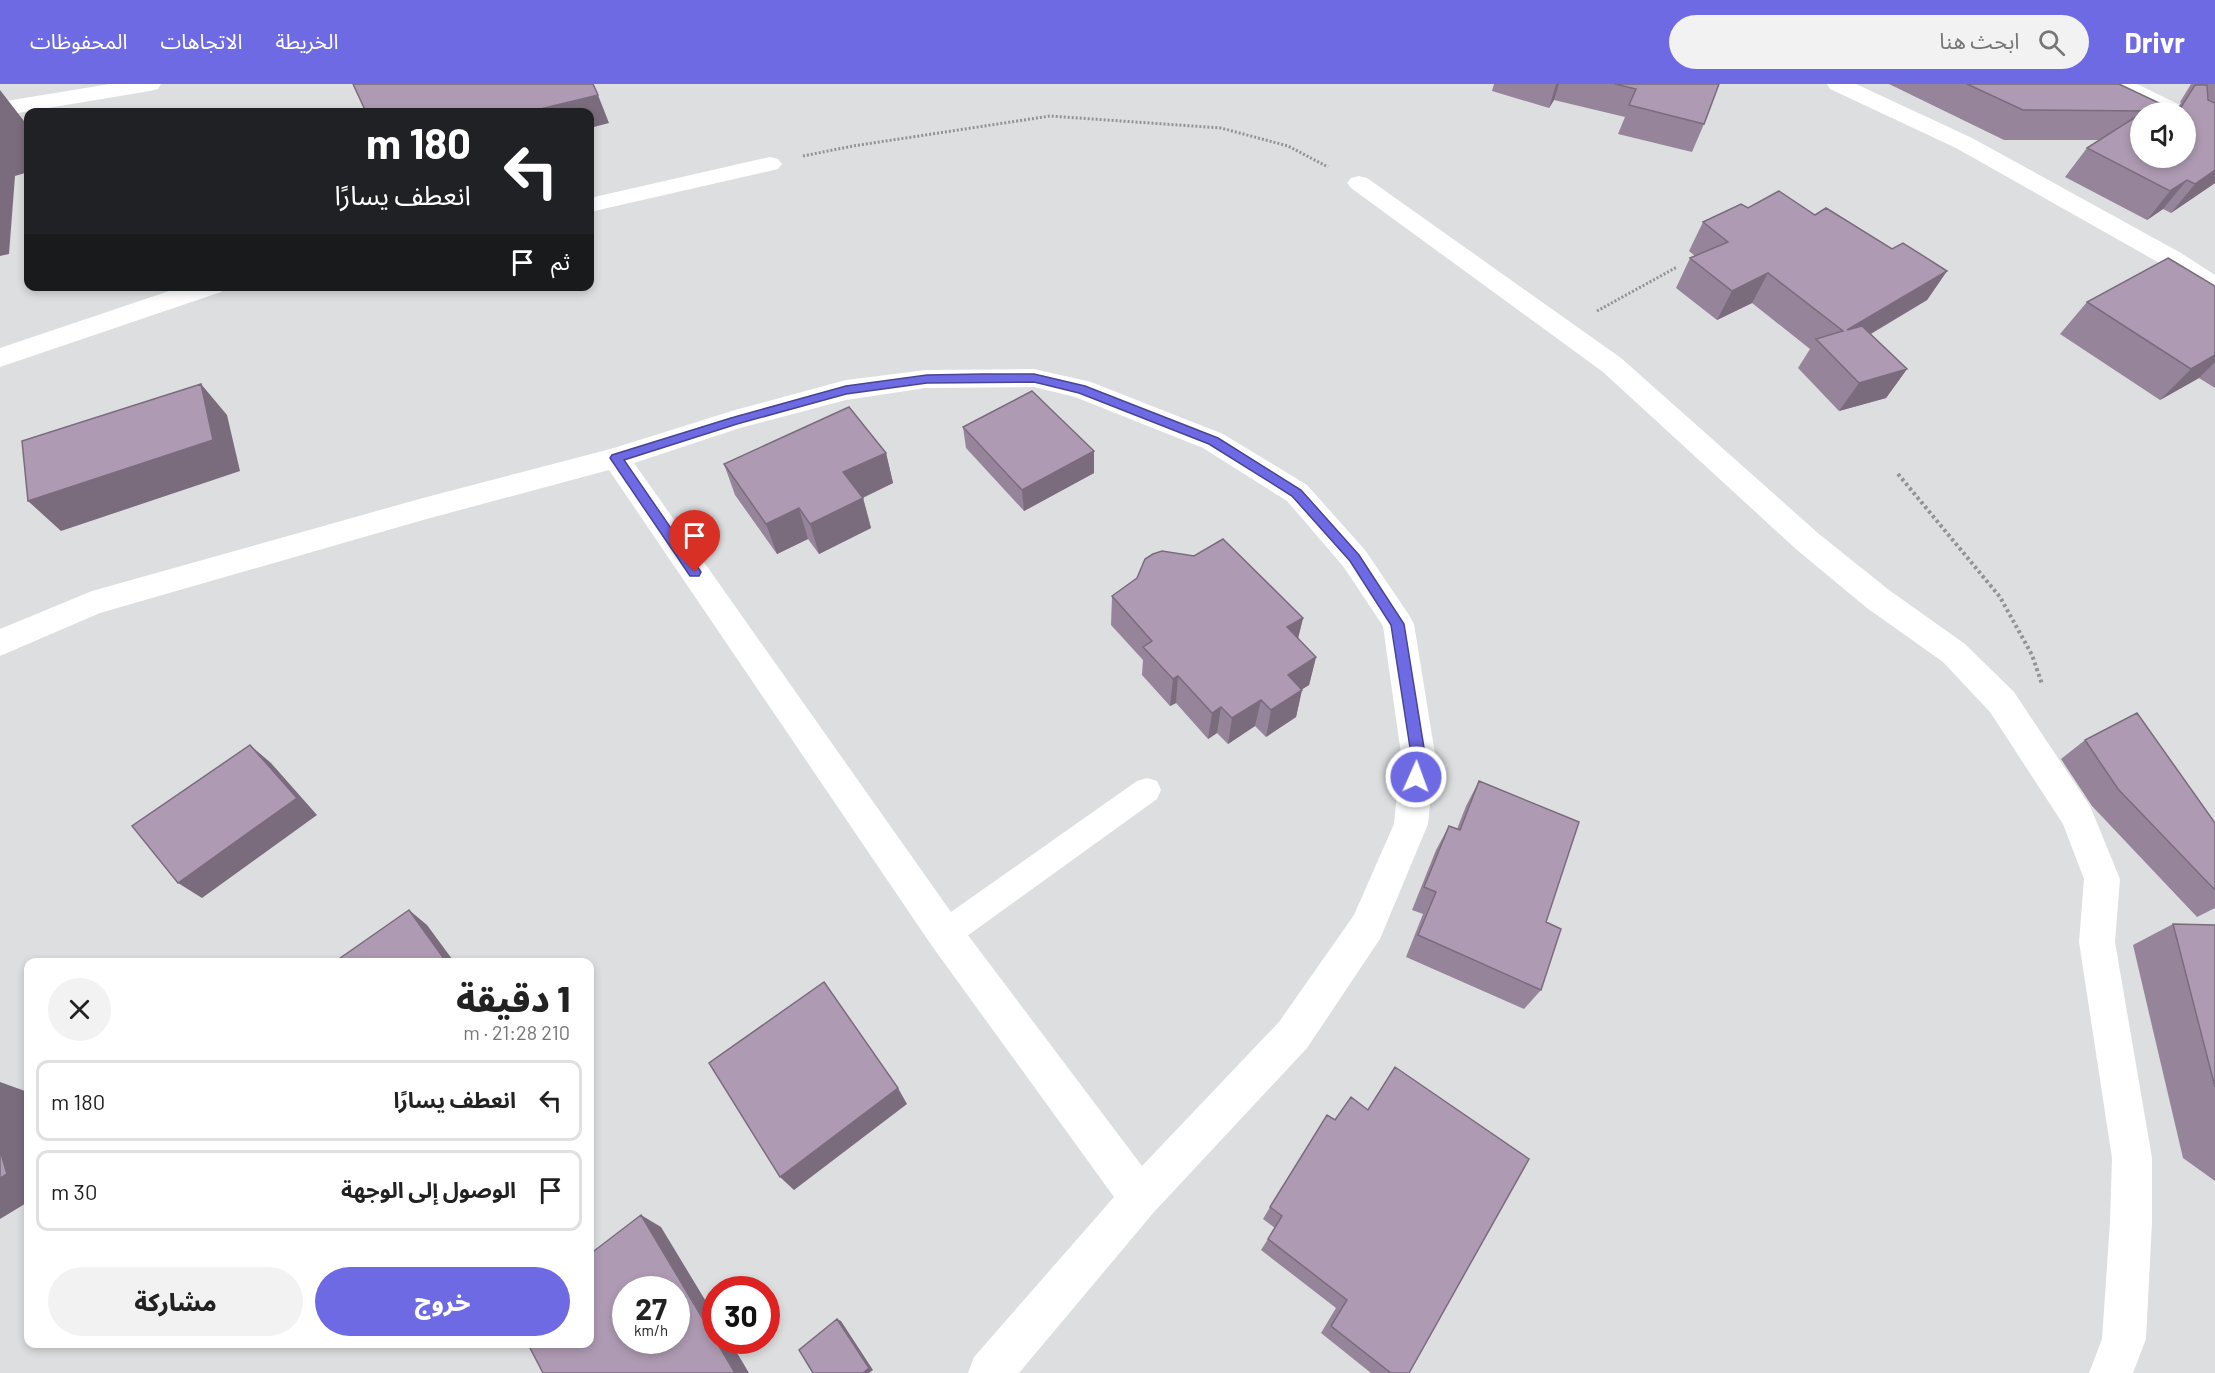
<!DOCTYPE html>
<html lang="ar">
<meta charset="utf-8">
<style>
:root{--surface:#fff;--page:#f2f2f2;--text:#222;--muted:#767676;--line:#e0e0e0;--accent:#6e6ae4}
body{margin:0;font-family:Barlow,"Noto Sans Arabic",sans-serif;background:var(--page);color:var(--text);direction:rtl;height:100vh;display:flex;flex-direction:column;font-size:22px;white-space:nowrap}
*{box-sizing:border-box;margin:0}
p{font-size:20px;color:var(--muted)}
.icon{flex:none;width:33px;height:33px;fill:none;stroke:currentColor;stroke-width:2;stroke-linecap:round;stroke-linejoin:round}
.map{position:relative;flex:1;overflow:hidden;direction:ltr}
.sheet{position:absolute;left:24px;top:874px;width:570px;height:390px;display:flex;flex-direction:column;background:var(--surface);border-radius:12px;box-shadow:0 3px 9px #0003;direction:rtl}
.sheet>*{flex:none}
.top-card{position:absolute;left:24px;top:24px;width:570px;height:183px;border-radius:12px;box-shadow:0 3px 9px #0003;direction:rtl;background:#202124;color:#fff;overflow:hidden}
.buttons{position:absolute;left:2130px;top:18px;display:grid;gap:12px}
.buttons a{display:grid;place-items:center;width:66px;height:66px;border-radius:50%;background:var(--surface);box-shadow:0 3px 9px #0003;font-size:30px}
.speed{position:absolute;left:612px;top:1192px;display:flex;gap:12px;font-size:30px;font-weight:700;text-align:center}
.speed>*{display:grid;place-content:center;width:78px;height:78px;border-radius:50%;background:var(--surface);box-shadow:0 3px 9px #0003;line-height:1}
.speed small{font-size:15px;font-weight:400}
.speed .limit{border:9px solid #d22;background:#fff;color:#111}
.pin{position:absolute;display:grid;place-items:center;width:51px;height:51px;color:#fff;margin:-62px -26px;border-radius:50% 50% 50% 0;rotate:-45deg;box-shadow:0 0 6px #0007}
.pin .icon{rotate:45deg}
.me{position:absolute;width:66px;margin:-33px;rotate:2deg;stroke-linejoin:round;filter:drop-shadow(0 0 4px #0008)}
.turn{display:flex;align-items:center;gap:21px;height:126px;padding:0 24px;font-size:27px}
.turn .icon{width:78px;height:78px;stroke-width:2.5}
.turn b{display:block;font-size:42px;line-height:51px}
.then{display:flex;align-items:center;height:57px;padding:0 24px;background:#0003;gap:12px;font-size:22px}
.round{display:grid;place-items:center;flex:none;width:63px;height:63px;border-radius:32px;background:var(--page)}
.headline{display:flex;align-items:center;justify-content:space-between;height:102px;padding:0 24px}
h1{font-size:36px;font-weight:800;line-height:45px}
.cta{display:flex;gap:12px;margin-top:auto;padding:12px 24px}
.cta a{flex:1;height:69px;border-radius:36px;background:var(--accent);color:#fff;font-size:24px;font-weight:800;line-height:69px;text-align:center}
.cta a+a{background:var(--page);color:var(--text)}
ul{padding:0;list-style:none}
li{display:flex;align-items:center;gap:18px;height:81px;margin:0 12px 9px;padding:0 12px;border:3px solid var(--line);border-radius:12px}
li div{flex:1}
li b{display:block;font-size:22px}
li em{font-style:normal}
header{display:flex;align-items:center;gap:36px;box-sizing:border-box;height:84px;padding:0 30px;background:var(--accent);color:#fff}
header strong{font-size:28px}
nav{display:flex;gap:33px;margin-inline-start:auto;font-size:21px}
.search{width:420px;height:54px;background:var(--page);display:flex;align-items:center;gap:15px;box-sizing:border-box;padding:0 21px;border-radius:33px;color:var(--muted);font-size:22px}
.map>svg:first-child{display:block}
</style>
<header>
<strong>Drivr</strong>
<div class="search"><svg class="icon" aria-label="search" viewBox="0 0 24 24"><circle cx="10" cy="10" r="6"/><path d="M15 15l6 6"/></svg>ابحث هنا</div>
<nav><a>الخريطة</a><a>الاتجاهات</a><a>المحفوظات</a></nav>
</header>
<div class="map">
<svg width="2215" height="1289" viewBox="0 0 2215 1289">
<rect width="100%" height="100%" fill="#dddee0"/>
<g fill="none" stroke-linecap="round" stroke-linejoin="round">
<path stroke="#929394" stroke-width="3" stroke-dasharray="2 2" stroke-linecap="butt" d="M803 72 853 62 1050 32 1221 44 1288 62 1328 83
M1597 227 1677 183"/>
<path stroke="#929394" stroke-width="4" stroke-dasharray="3 3" stroke-linecap="butt" d="M1898 390 2000 513 2032 571 2042 600"/>
<path fill="#fff" fill-rule="evenodd" d="M1147 694 1157 697 1161 706 1157 715 956 860 945 864 934 860 930 850 934 840 1137 697Z"/>
<path fill="#fff" fill-rule="evenodd" d="M110 0H161L158 5 150 7 0 32V18Z
M1827 0H1856L1972 54 2181 169 2215 191V211L2206 209 2163 181 1956 64 1830 5Z
M2109 0H2137L2184 23 2187 28 2186 31V28H2160L2112 5Z
M770 73 778 75 782 80 778 85 590 128V114Z
M1359 92 1367 94 1621 274 1819 450 1889 506 1965 560 2014 608 2090 722 2120 795 2115 858 2152 1074V1138L2146 1255 2133 1289H2089L2102 1255 2110 1138 2112 1074 2079 858 2084 795 2063 740 1990 628 1943 578 1867 524 1797 466 1603 288 1351 104 1347 99 1351 94Z
M184 202H224L221 208 0 283V264Z
M1034 285 1091 298 1223 350 1307 401 1365 466 1409 531 1414 540 1435 670 1428 740 1385 843 1380 855 1307 964 1154 1128 1019 1289H968L974 1273 1114 1113 932 862 609 386 423 436 100 529 0 572V545L92 507 423 414 614 364 735 326 846 296 926 286ZM1034 303 1075 313 1203 364 1287 417 1343 482 1383 542 1401 670 1394 740 1354 831 1279 938 1142 1082 958 838 634 379 740 344 846 316 926 304Z"/>
</g>
<path fill="#96859a" fill-rule="evenodd" d="M1494 0H1719L1704 40 1692 68 1618 50 1625 33 1554 16 1549 24 1492 7Z
M1889 0H2119L2175 27 2181 19 2180 18 2191 0H2215V99L2171 129 2163 125 2147 136 2065 93 2087 64 2099 56H2004ZM2140 28H2186L2140 74Z
M1748 124 1815 131 1892 165 1947 187 1927 216 1871 250 1907 285 1886 314 1839 327 1798 284 1810 265 1752 219 1717 236 1676 204 1690 174 1695 172 1689 167 1703 138Z
M2215 202V304L2199 294 2160 316 2060 250 2087 218Z
M963 343 1094 389 1024 427 966 364Z
M886 369 893 399 863 414 871 444 819 470 808 455 777 470 735 411 724 380Z
M1112 512 1303 534 1298 555 1316 573 1309 601 1302 605 1296 633 1266 653 1255 642 1228 660 1217 649 1208 655 1176 619 1170 622 1142 591 1143 576 1111 541Z
M2085 656 2215 739V824L2197 833 2092 722 2061 675Z
M1479 697 1546 838 1541 906 1524 925 1406 873 1423 830 1412 826 1436 766 1449 742 1457 745 1466 722Z
M2173 840 2215 841V1097L2183 1074 2133 861Z
M1395 983 1409 1289H1371L1321 1249 1336 1224 1261 1166 1275 1144 1263 1135 1270 1123 1335 1036 1368 1025Z"/>
<path fill="#7a6c7d" d="M1556 0H1559L1554 16 1549 24Z
M0 6 24 37 25 89 15 92 9 170 0 172Z
M598 11 609 39 590 44V28H528Z
M2215 86V99L2171 129 2195 100Z
M2187 96 2163 125 2147 136 2170 107Z
M1947 187 1927 216 1833 272 1847 246Z
M1768 189 1752 219 1717 236 1732 207Z
M2215 271V278L2199 294 2160 316 2191 285Z
M1907 285 1886 314 1839 327 1859 299Z
M201 300 227 331 240 387 61 447 28 417Z
M1094 367V389L1024 427 1022 406Z
M886 369 893 399 851 419 843 388Z
M863 414 871 444 819 470 810 440Z
M799 424 808 455 777 470 766 440Z
M1303 534 1296 562 1287 543Z
M1316 573 1309 601 1282 618 1288 591Z
M1178 592 1176 619 1170 622 1173 595Z
M1302 606 1296 633 1266 653 1271 626Z
M1261 616 1255 642 1228 660 1232 634Z
M1221 623 1217 649 1208 655 1212 629Z
M250 661 271 679 317 731 202 814 178 799Z
M409 826 427 841 455 879H447Z
M0 998 25 1007 28 1019V1118L0 1135Z
M898 1004 907 1020 794 1106 780 1093Z
M641 1131 661 1143 716 1234V1256Z
M837 1235 841 1237 873 1286 869 1289H863Z
M716 1257H730L749 1289H735Z"/>
<path fill="#ae9bb3" stroke="#7a6c7d" stroke-width="1.5" fill-rule="evenodd" d="M353 0H593L598 11 528 28H366Z
M1615 0H1719L1704 40 1629 21 1636 5Z
M1967 0H2119L2178 28 2195 1H2207L2208 16 2215 19V86L2195 100 2187 96 2170 107 2087 64 2140 30V74H2186V28H2143L2146 27 2023 26Z
M1779 107 1815 131 1826 124 1892 165 1903 159 1947 187 1847 246 1862 242 1907 285 1859 299 1816 255 1843 247 1768 189 1732 207 1690 174 1728 158 1703 138 1741 120 1748 124Z
M2168 174 2215 202V271L2191 285 2087 218Z
M201 300 213 356 28 417 22 357Z
M1032 307 1094 367 1022 406 963 343Z
M849 323 886 369 843 388 863 414 810 440 799 424 766 440 724 380Z
M1223 455 1303 534 1287 543 1316 573 1288 591 1302 606 1271 626 1261 616 1232 634 1221 623 1212 629 1178 592 1173 595 1143 563 1152 557 1112 512 1137 494 1145 475 1153 470 1162 467 1194 472Z
M2137 629 2215 739V806L2118 705 2085 656Z
M250 661 297 714 178 799 132 742Z
M1479 697 1579 738 1546 838 1561 845 1541 906 1418 851 1436 808 1424 803 1449 742 1460 746Z
M409 826 447 879H337L336 877Z
M2173 840 2215 841V1003Z
M824 898 898 1004 780 1093 709 979Z
M1395 983 1529 1075 1409 1289H1391L1331 1242 1347 1216 1268 1155 1282 1132 1270 1123 1327 1031 1335 1036 1351 1013 1368 1026Z
M0 1066 7 1090 0 1094Z
M641 1131 735 1289H543L528 1260H590V1170ZM626 1206H676V1257H626Z
M837 1235 869 1284 863 1289H813L799 1266Z"/>
<path fill="#6e6ae4" stroke="#484594" stroke-width="1.5" d="M983 290H1034L1085 302 1218 354 1301 406 1359 471 1404 540 1425 670 1421 697H1411L1409 693 1411 670 1391 541 1350 477 1292 412 1209 360 1079 309 1034 298 927 299 846 310 737 340 624 376 699 485 701 488 699 492H690L610 374 612 371 731 334 846 302 927 291Z"/>
</svg>
<div class="buttons">
<a><svg class="icon" aria-label="sound" viewBox="0 0 24 24"><path d="M4 9h4l5-4v14l-5-4H4zM17 9q2 3 0 6"/></svg></a>
</div>
<div class="speed"><div>27<small>km/h</small></div><div class="limit">30</div></div>
<div class="pin" style="left:695px;top:488px;background:#d93025"><svg class="icon" aria-label="arrive" viewBox="0 0 24 24"><path d="M6 21V4h12l-3 4 3 4H6"/></svg></div>
<svg class="me" style="left:1416px;top:693px" viewBox="-20 -20 40 40"><circle r="17" fill="#6e6ae4" stroke="#fff" stroke-width="3"/><path d="M0-11L8 9 0 5-8 9z" fill="#fff"/></svg>
<div class="top-card">
<div class="turn"><svg class="icon" aria-label="left" viewBox="0 0 24 24"><path d="M17 20v-9H6M10 6l-5 5 5 5"/></svg><div><b>180 m</b>انعطف يسارًا</div></div>
<div class="then">ثم<svg class="icon" aria-label="arrive" viewBox="0 0 24 24"><path d="M6 21V4h12l-3 4 3 4H6"/></svg></div>
</div>
<section class="sheet">
<div class="headline"><div><h1>1 دقيقة</h1><p>210 m · 21:28</p></div><a class="round"><svg class="icon" aria-label="close" viewBox="0 0 24 24"><path d="M6 6l12 12M18 6L6 18"/></svg></a></div>
<ul>
<li><svg class="icon" aria-label="left" viewBox="0 0 24 24"><path d="M17 20v-9H6M10 6l-5 5 5 5"/></svg><div><b>انعطف يسارًا</b></div><em>180 m</em></li>
<li><svg class="icon" aria-label="arrive" viewBox="0 0 24 24"><path d="M6 21V4h12l-3 4 3 4H6"/></svg><div><b>الوصول إلى الوجهة</b></div><em>30 m</em></li>
</ul>
<div class="cta"><a>خروج</a><a>مشاركة</a></div>
</section>
</div>
